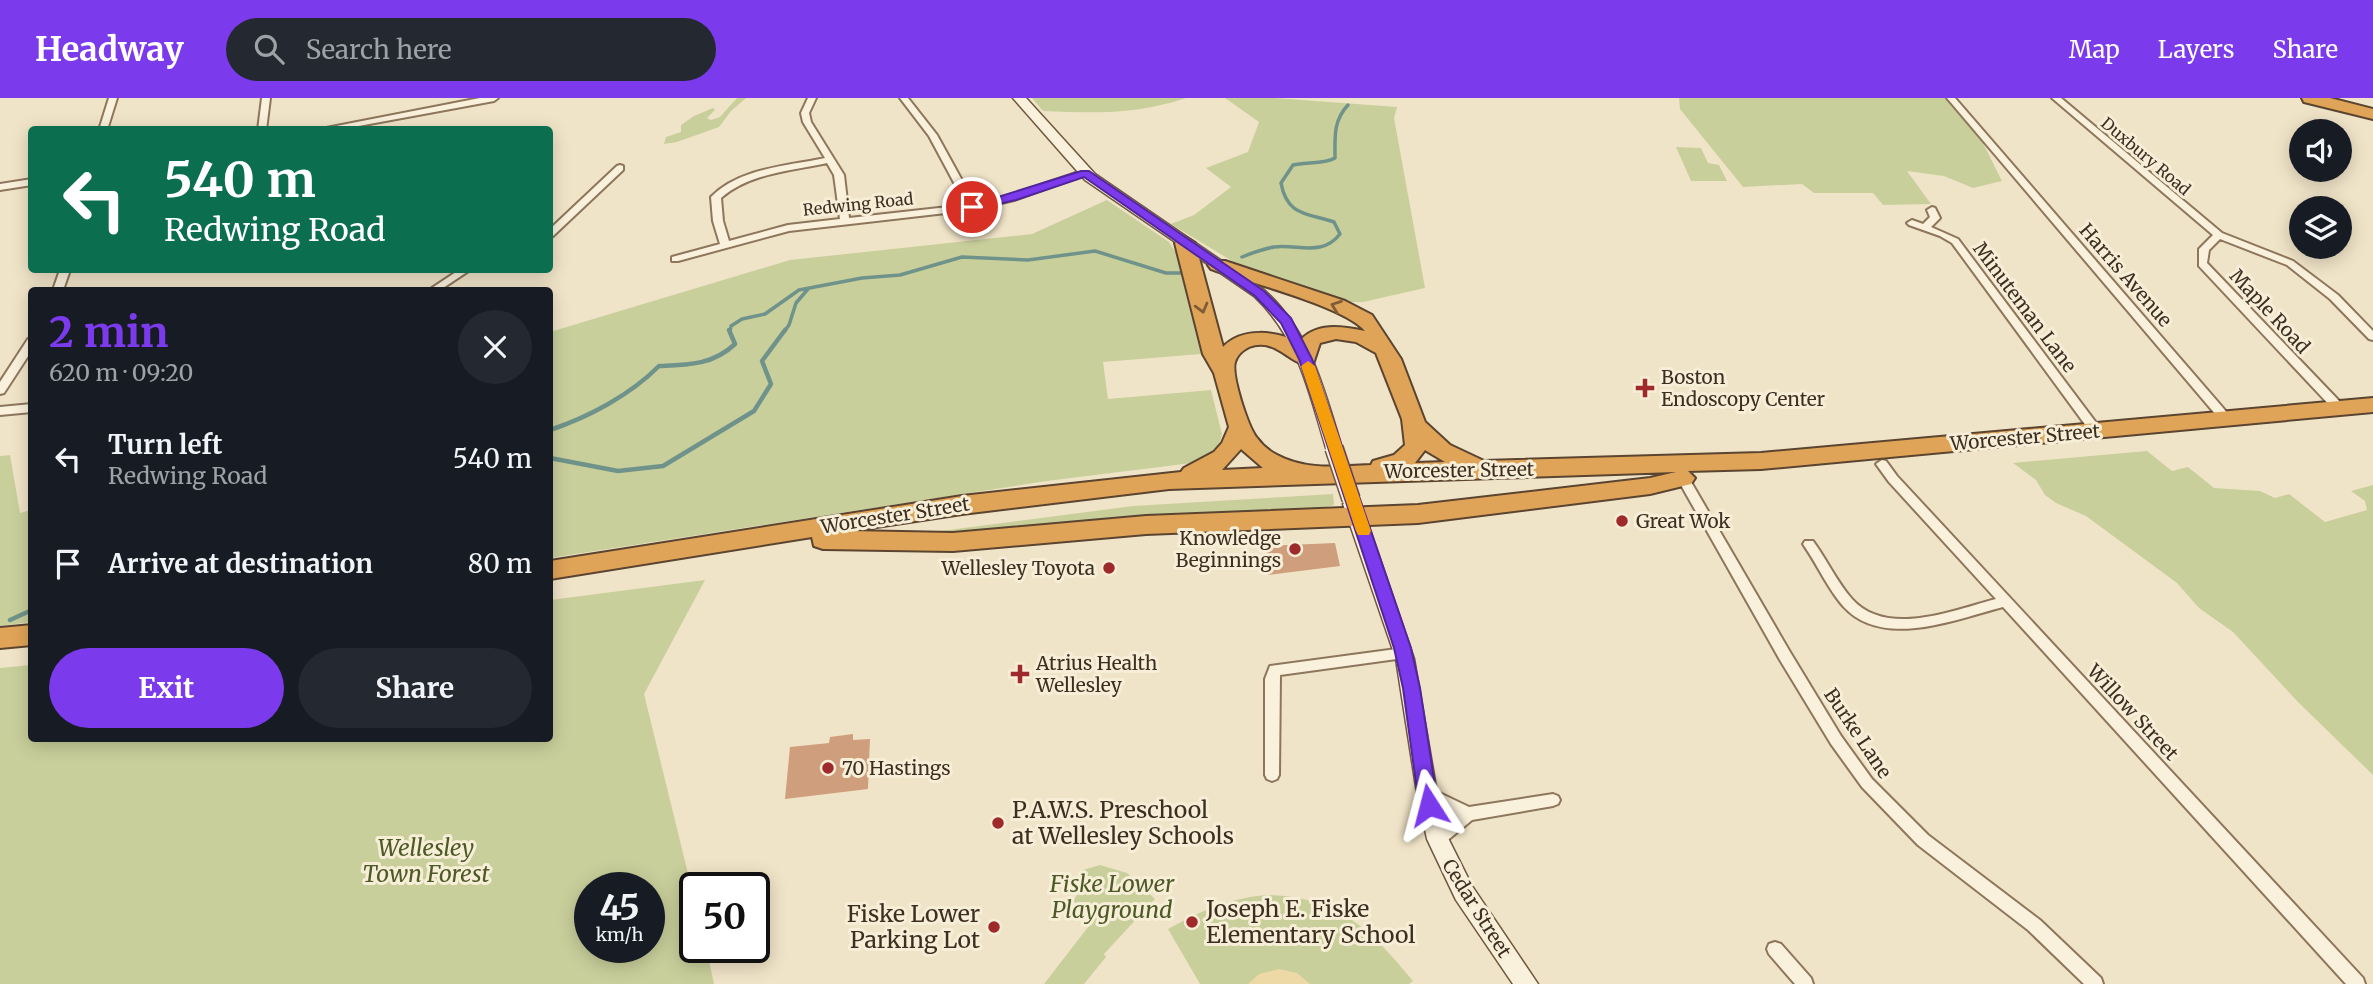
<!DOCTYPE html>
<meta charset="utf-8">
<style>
:root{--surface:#171b24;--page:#242831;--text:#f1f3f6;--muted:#9ea1a6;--accent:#7c3aed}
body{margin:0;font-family:Merriweather,serif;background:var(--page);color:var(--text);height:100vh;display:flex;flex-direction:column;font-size:26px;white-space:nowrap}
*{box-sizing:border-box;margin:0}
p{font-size:23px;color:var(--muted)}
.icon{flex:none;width:38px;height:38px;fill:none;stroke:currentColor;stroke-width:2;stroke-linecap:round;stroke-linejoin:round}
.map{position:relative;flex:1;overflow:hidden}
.panel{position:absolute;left:28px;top:189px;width:525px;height:455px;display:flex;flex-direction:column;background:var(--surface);border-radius:7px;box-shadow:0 4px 18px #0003}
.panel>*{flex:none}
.hud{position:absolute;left:28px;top:28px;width:525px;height:147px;border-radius:7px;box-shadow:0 4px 18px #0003;background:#0b6e4f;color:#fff;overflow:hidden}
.buttons{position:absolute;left:2289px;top:21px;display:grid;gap:14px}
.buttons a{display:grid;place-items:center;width:63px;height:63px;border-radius:50%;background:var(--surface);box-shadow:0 4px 18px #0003;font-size:35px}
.speed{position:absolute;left:574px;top:774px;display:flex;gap:14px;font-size:35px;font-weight:700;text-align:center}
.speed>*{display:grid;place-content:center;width:91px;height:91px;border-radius:50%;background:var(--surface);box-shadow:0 4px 18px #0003;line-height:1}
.speed small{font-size:18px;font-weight:400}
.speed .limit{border:4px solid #111;border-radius:10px;background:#fff;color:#111}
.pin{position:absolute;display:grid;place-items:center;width:60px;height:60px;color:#fff;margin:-30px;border:4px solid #fff;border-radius:50%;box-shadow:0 2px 7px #0007}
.me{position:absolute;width:77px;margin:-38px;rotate:351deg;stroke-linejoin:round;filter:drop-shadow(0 0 5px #0008)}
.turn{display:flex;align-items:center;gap:24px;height:147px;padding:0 21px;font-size:32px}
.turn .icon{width:91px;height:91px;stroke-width:2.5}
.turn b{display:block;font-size:49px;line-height:60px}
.round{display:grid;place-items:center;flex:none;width:74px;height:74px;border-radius:37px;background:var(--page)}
.head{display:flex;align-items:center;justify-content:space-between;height:119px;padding:0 21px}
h1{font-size:42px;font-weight:700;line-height:52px;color:var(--accent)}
.action{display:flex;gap:14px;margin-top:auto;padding:14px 21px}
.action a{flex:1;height:80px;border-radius:42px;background:var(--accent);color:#fff;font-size:28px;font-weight:700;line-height:80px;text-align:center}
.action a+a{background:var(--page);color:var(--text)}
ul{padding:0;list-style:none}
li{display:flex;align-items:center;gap:21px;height:105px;padding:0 21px}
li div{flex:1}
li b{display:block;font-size:26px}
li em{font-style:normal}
header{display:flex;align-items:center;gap:42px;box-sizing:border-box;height:98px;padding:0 35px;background:var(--accent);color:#fff}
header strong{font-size:33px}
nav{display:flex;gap:38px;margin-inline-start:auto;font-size:24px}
.search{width:490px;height:63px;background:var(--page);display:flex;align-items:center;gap:18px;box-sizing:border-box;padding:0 24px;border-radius:38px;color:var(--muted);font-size:26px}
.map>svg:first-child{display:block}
</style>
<header>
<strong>Headway</strong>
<div class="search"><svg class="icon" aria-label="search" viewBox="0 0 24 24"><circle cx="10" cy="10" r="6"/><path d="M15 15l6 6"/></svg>Search here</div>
<nav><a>Map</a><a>Layers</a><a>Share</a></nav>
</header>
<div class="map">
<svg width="2373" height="886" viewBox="0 0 2373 886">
<rect width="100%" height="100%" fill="#f0e4c8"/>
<path fill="#c9cf9b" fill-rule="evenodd" d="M737 0H746L731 13 719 29 677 44 664 46 666 39 681 34V27L694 18 713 10 715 12 707 20 711 22 720 19Z
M1032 0H1186C1135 17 1096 15 1043 13Z
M1225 0H1275L1397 9 1394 20 1425 190 1363 204H1349L1237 166 1171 126 1194 117 1231 89 1206 70 1248 54 1259 24Z
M1679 0H1947L1979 37 2002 83 1973 90 1944 78 1907 73 1931 106 1883 107 1873 95H1814L1802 86 1743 89 1680 11Z
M1676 49 1701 50 1708 65 1719 67 1727 83H1691Z
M1107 102 1169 144 1176 155 1201 256 1103 264 1108 301 1211 292 1222 336 1219 347 1200 364 1047 383 550 460V234L790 162 1032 136Z
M2147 353 2172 373 2188 369 2214 390 2260 393 2275 400 2289 396 2325 424 2367 412 2365 403 2351 393 2373 387V677L2298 604 2233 534 2199 510 2177 485 2086 418 2056 405 2045 397 2036 382 2013 365Z
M10 357 20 415 31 412V524L0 528V358Z
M1333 396 1334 407 1308 413 952 435 946 438 917 436 1133 408Z
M705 482 644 596 695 804V849H706L714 886H0V570L31 567 32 640H550V502ZM590 789H649V849H590Z
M1100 767 1127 775 1155 801 1104 856 1106 859 1084 886H1044L1095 820 1073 803 1082 790 1080 779 1083 772Z
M1269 797C1339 799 1371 832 1413 883L1409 886H1200L1168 831C1201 813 1231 799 1269 797Z"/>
<path fill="#ecd9a5" d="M1279 871 1297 875 1310 886H1248L1259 876Z"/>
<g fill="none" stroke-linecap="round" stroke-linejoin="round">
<path stroke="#6f938a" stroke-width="3.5" d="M1242 159C1252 155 1263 151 1274 149 1299 146 1322 159 1340 136L1334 124C1307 115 1287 118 1281 85L1293 67C1305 64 1326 66 1335 60 1335 39 1333 23 1348 7
M730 234 731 228 742 221 765 216 799 192 862 180 900 177 962 159 1028 162 1095 153 1166 175H1182
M784 234 789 227 796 205 808 191"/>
<path stroke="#6f938a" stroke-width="4.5" d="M550 332C589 319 630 297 659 268 688 267 713 267 735 246L729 232
M550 360 618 373 663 368 754 313 771 286 762 263 785 232
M10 522 32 512"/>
</g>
<path fill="#cf9f7d" d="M1335 445 1340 468 1268 477 1262 448Z
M853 636V642L870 641 868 691 785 701 790 649 829 645 830 639Z"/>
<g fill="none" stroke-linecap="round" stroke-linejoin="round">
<g stroke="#8d765c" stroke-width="4">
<path id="street" d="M109 0H117L107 32H99Z
M262 0H270L266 32H258Z
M480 0H498L494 3 337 32H316Z
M808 0H816L809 15 811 24 844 77 849 120 966 107 929 38 900 0H908L937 37 975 106 1008 98 1082 73H1088L1090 75 1014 102 972 112 789 133 678 163H672V159L720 146 713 123 711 99C739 70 788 68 825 60L803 24 801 15ZM827 65 834 77 840 121 788 127 729 143 723 123 721 100C750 75 791 73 827 65Z
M1947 0H1955L2230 318 2232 321 2230 324H2222Z
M2052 0H2061L2222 135 2293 163 2338 197 2373 233V242L2369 241 2330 201 2287 167 2220 141 2209 152 2207 165 2343 307 2345 310 2343 313H2335L2199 168V151L2213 137Z
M620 67 623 68V72L553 138 550 139V131L617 68Z
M32 81V87L0 92V86Z
M1932 109 1935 110 1940 120 1931 129 1958 141 2100 330 2102 333 2100 336H2092L1952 145 1940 138 1909 127 1907 125 1912 122 1923 126 1930 119 1927 112Z
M60 172H70L63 192H53Z
M459 172H470L440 192H429Z
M32 240V252L4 295 0 296V284L28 241Z
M32 306V314L0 317V309Z
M1882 362 1886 363 1897 378 2363 880 2365 886H2346L2003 509C1956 521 1882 552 1843 508 1828 491 1818 468 1805 449L1803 446 1805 443H1813C1827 462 1837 484 1852 501 1887 540 1954 512 1996 501L1889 384 1876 366Z
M1683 376 1687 377 1790 554 1841 638 1872 681 1928 737 2040 822 2101 880 2103 886H2084L2028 832 1918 747 1862 689 1831 646 1780 562 1677 380Z
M1404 550 1409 551 1411 555 1409 559 1404 560 1280 577 1279 677 1277 681 1272 683 1267 681 1265 677V581L1270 568Z
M1427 689 1469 709 1553 696 1558 698 1560 702 1558 706 1553 708 1472 722 1443 746 1438 748 1433 746 1431 741 1433 736 1456 717 1422 699 1420 695 1422 691Z
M1775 844 1781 846 1811 880 1813 886H1795L1769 856 1767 851 1769 846Z"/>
</g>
<g stroke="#6f573f" stroke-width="3">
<path id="secondary" d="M1013 0H1026L1095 76 1264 192C1311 234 1324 292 1342 350L1340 354 1334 356 1326 350C1309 294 1298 239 1254 198L1085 82Z
M1352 400 1361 406 1414 561 1437 695 1448 740 1472 788 1538 886H1513L1456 802 1427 741 1417 695 1396 561 1343 406Z"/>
</g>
<g stroke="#5b4430" stroke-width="4">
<path id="highway" d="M2302 0H2330L2373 11V21L2304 4Z
M1185 139 1195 145 1223 249C1242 229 1276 233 1299 244 1315 224 1341 228 1365 233 1344 208 1247 184 1211 171L1208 167 1211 163H1225L1345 203 1372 217 1401 261 1425 324 1450 347 1484 363 1761 355 2373 300V314L1761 371 1688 373 1695 380 1691 386 1650 396 1418 425 1146 436 953 453 823 451 814 448 812 439 550 481V463L962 398 1181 374 1184 370 1214 354 1222 345 1229 329 1214 275 1203 256 1175 145ZM1336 241 1356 244 1376 255 1402 321 1405 347 1394 357 1373 363 1371 367C1338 368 1307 373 1277 357 1269 353 1262 347 1257 340 1248 329 1231 277 1235 264 1237 257 1243 252 1249 249 1278 238 1291 271 1313 266L1320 245ZM1241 351 1263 370 1222 372ZM1425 352 1445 364 1415 365ZM1676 374 1650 380 1418 407 1146 418 953 435 850 433 962 416 1169 391Z
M32 527V547L0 550V530Z"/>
</g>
<use href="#street" fill="#faf1dc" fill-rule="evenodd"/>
<use href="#secondary" fill="#faf1dc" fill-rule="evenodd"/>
<use href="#highway" fill="#e0a458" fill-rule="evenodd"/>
<g stroke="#6f573f" stroke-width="20" stroke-linecap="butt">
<path id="secondary-bridge" d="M1334 350 1351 401"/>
</g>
<use href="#secondary-bridge" stroke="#faf1dc" stroke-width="17"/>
</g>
<defs><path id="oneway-chevron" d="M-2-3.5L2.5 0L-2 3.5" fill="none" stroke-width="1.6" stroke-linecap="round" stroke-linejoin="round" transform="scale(1.75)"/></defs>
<g stroke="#7e5d36">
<use href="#oneway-chevron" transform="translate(1336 208) rotate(-160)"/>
<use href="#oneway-chevron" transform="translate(1202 210) rotate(75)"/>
</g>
<path fill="#7c3aed" stroke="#51269a" stroke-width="2" d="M1081 73H1089L1264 193 1291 220 1312 261 1411 550 1420 590 1438 707 1435 712 1429 715 1422 712 1419 707 1403 590 1394 550 1299 261 1281 225 1255 198 1084 79 1016 102 972 112 966 109Z"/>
<path fill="#f59e0b" d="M1308 263 1315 268 1371 433 1369 437H1358L1356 433 1301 268Z"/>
<g fill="#9e2a2b" stroke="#f7eed8" stroke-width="2.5">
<path d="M1641.5 279.5h7v7h7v7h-7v7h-7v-7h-7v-7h7z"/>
<circle cx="1622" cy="423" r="7"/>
<circle cx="1295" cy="451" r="7"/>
<circle cx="1109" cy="470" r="7"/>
<path d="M1016.5 565.5h7v7h7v7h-7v7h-7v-7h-7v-7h7z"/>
<circle cx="828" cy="670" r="7"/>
<circle cx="998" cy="725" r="7"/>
<circle cx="1192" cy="824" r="7"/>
<circle cx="994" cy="829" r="7"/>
</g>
<g text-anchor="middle" stroke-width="6" stroke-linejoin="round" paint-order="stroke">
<g font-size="16" fill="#3d2e20" stroke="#f7eed8">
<text transform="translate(2146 58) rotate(40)" y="6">Duxbury Road</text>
<text transform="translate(858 106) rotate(-6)" y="6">Redwing Road</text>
</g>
<g font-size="19" fill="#3d2e20" stroke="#f7eed8">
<text transform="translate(2126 177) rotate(49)" y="7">Harris Avenue</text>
<text transform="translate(2025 209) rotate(53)" y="7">Minuteman Lane</text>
<text transform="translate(2270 213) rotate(47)" y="7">Maple Road</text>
<text transform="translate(2025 339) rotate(-5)" y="7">Worcester Street</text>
<text transform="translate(1459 372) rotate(-1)" y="7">Worcester Street</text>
<text transform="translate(895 417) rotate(-9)" y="7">Worcester Street</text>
<text transform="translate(2133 614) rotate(47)" y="7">Willow Street</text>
<text transform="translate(1858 635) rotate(56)" y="7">Burke Lane</text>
<text transform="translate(1477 810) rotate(58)" y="7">Cedar Street</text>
</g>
<g font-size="19" fill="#3d2e20" stroke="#f7eed8" text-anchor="start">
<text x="1661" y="286">Boston<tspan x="1661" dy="22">Endoscopy Center</tspan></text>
<text x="1636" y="430">Great Wok</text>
<text x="1281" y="447" text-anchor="end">Knowledge<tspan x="1281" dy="22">Beginnings</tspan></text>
<text x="1095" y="477" text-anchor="end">Wellesley Toyota</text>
<text x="1036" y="572">Atrius Health<tspan x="1036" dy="22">Wellesley</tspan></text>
<text x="842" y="677">70 Hastings</text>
</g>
<g font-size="23" fill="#3d2e20" stroke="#f7eed8" text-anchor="start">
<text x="1012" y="720">P.A.W.S. Preschool<tspan x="1012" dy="26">at Wellesley Schools</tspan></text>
<text x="1206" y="819">Joseph E. Fiske<tspan x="1206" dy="26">Elementary School</tspan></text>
<text x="980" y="824" text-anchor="end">Fiske Lower<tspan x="980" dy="26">Parking Lot</tspan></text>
</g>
<g font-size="23" font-style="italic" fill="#4d5a26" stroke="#f7eed8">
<text x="426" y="758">Wellesley<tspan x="426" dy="26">Town Forest</tspan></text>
<text x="1112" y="794">Fiske Lower<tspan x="1112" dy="26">Playground</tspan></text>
</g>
</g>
</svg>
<div class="buttons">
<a><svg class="icon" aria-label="sound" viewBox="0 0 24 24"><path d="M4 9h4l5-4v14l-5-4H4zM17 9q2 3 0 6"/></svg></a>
<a><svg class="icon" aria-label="layers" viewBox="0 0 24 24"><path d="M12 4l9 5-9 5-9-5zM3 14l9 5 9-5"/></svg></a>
</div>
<div class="speed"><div>45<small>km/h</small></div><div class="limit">50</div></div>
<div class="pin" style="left:972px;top:109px;background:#d93025"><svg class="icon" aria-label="arrive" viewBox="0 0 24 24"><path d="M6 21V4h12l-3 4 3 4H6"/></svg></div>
<svg class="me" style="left:1429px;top:707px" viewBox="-20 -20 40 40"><path d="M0-17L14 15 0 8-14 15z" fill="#7c3aed" stroke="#fff" stroke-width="4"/></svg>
<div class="hud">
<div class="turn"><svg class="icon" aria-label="left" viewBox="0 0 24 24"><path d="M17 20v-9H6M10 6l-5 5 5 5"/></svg><div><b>540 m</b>Redwing Road</div></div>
</div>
<section class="panel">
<div class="head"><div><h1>2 min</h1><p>620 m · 09:20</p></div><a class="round"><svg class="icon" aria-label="close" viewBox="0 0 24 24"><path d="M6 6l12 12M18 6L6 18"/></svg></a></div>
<ul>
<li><svg class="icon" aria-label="left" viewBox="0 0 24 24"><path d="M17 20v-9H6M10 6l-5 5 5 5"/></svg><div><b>Turn left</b><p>Redwing Road</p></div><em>540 m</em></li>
<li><svg class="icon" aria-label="arrive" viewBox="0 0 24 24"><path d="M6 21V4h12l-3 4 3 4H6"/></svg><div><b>Arrive at destination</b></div><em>80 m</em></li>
</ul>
<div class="action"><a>Exit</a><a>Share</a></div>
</section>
</div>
